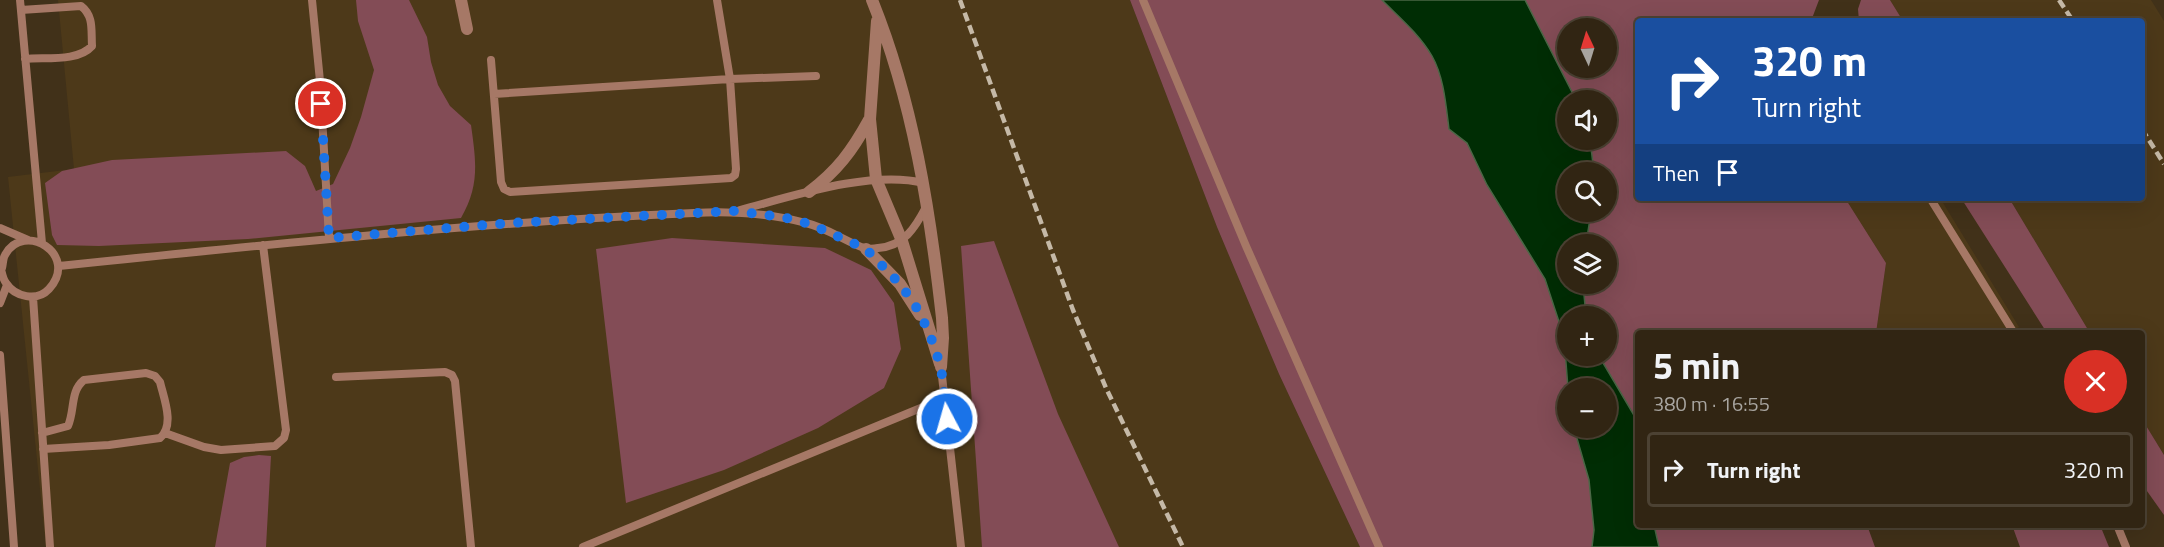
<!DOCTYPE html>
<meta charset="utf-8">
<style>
:root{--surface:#312513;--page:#392d1c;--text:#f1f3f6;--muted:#a8a5a0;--line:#4c4233}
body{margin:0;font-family:"Titillium Web",sans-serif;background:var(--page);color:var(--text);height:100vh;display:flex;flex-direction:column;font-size:22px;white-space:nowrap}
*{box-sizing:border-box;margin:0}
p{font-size:20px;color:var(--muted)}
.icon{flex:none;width:33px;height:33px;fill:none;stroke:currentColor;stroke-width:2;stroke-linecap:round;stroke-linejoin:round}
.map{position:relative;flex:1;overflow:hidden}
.drawer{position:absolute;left:1635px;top:330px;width:510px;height:198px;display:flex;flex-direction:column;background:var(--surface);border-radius:6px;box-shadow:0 6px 24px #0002,0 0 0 2px var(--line)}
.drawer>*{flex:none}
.hud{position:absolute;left:1635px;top:18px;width:510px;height:183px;border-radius:6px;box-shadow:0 6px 24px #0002,0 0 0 2px var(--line);background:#1a4fa0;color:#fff;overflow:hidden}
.needle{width:39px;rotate:356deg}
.controls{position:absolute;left:1557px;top:18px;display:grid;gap:12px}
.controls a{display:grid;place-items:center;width:60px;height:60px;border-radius:50%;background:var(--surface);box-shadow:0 6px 24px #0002,0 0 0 2px var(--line);font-size:30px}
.pin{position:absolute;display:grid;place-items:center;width:51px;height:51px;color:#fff;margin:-26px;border:3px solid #fff;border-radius:50%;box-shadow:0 2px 6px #0007}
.me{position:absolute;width:66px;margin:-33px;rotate:354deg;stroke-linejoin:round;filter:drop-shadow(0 0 4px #0008)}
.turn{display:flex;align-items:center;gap:21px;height:126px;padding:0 18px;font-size:27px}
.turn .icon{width:78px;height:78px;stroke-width:2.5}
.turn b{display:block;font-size:42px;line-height:51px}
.then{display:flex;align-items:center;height:57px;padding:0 18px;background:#0003;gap:12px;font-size:22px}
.round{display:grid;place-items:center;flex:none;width:63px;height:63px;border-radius:32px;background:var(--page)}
.overview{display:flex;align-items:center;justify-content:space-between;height:102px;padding:0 18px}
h1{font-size:36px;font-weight:700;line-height:45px}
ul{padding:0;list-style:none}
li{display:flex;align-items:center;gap:18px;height:75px;margin:0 12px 9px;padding:0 6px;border:3px solid var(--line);border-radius:6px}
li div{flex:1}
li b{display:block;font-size:22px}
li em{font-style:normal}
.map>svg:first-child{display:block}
</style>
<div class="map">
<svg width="2164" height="547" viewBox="0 0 2164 547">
<rect width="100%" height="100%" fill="#413119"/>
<path fill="#4d3919" d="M58 0H1130L1217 227 1279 374 1360 547H46L8 177 74 169Z
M1890 0H2151L2164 21V455L2142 419V333H2090L2009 198H2142V21H1903Z
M1845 198H1940L2019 327 2010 333H1876L1886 263Z"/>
<path fill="#834c56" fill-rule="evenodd" d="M356 0H409L427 37 431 62 438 85 450 106 471 125C476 161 480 185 461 218L248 239 99 246 57 245 52 235 45 183 62 171 112 160 286 151 305 166 316 191 333 184 350 148 361 117 374 70 358 21Z
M1130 0H1382C1400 18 1419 34 1432 56 1444 77 1446 106 1449 129L1467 143 1487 185 1545 279 1564 337 1568 388V428H1574L1589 480 1594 531 1592 547H1360L1279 374 1217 227Z
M1525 0H1819L1811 21H1638V198H1845L1886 263 1876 333H1638V422L1599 356H1606V316H1586L1583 284H1606V244H1586L1591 212H1606V172H1594L1590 140H1606V100H1576ZM1568 28H1606V68H1568Z
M1861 0H1890L1903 21H1859L1858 9Z
M1961 198H2009L2090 333H2047Z
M672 238 825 248 871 270 894 303 901 349 884 388 818 428 724 470 626 503 596 249Z
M994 241 1058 414 1119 547H982L961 246Z
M2142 419 2164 455V515L2142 484Z
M259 455 271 456 266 547H215L230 463 244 457Z
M1654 525H1867L1875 547H1659Z
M2012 525H2100L2109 547H2020Z"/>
<path fill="#002d04" stroke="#4b6746" stroke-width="1.5" d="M1382 0H1525L1576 100H1568V140H1590L1594 172H1568V212H1591L1586 244H1568V284H1583L1586 316H1568V356H1599L1638 422V525H1654L1659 547H1592L1594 530 1589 480 1574 428H1606V388H1568L1564 337 1545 279 1487 185 1467 143 1449 129C1446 106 1444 77 1432 56 1419 34 1400 18 1382 0Z"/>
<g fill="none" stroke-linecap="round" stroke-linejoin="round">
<path stroke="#a67866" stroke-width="8" d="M20 0 42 243
M312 0 320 81 329 238
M1143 0 1246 246 1379 547
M21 10 81 6C94 16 91 30 92 46 78 62 45 57 25 59
M491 60 501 182 504 189 510 192 731 178 735 175 736 169 730 79 717 0
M494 94 730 79 816 76
M1930 198 2014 333
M740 210C793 196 870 170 924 183
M0 228 28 240
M0 266C2 271 2 278 6 283 15 297 37 302 49 289 80 255 24 220 5 255 3 258 3 264 2 268
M59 266C271 244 482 222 694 213 733 211 769 213 806 223 827 228 845 241 864 248 869 249 873 249 878 248 904 246 915 228 926 207
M33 297 50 547
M0 303 7 285
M0 355 14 547
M941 367 961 547
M336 377 445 372 452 375 455 381 471 547
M42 433 68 426C75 410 70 391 84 380L146 373 155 376 160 382C164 399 175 425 160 438L109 445 43 449
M165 433 204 447 221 450 275 446 284 438 286 430 263 245
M2117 525 2126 547
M583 547 945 398"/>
<path stroke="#a67866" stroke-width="12" d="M461 0 467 29"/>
<path stroke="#a67866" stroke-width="12" d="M872 0C913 101 930 211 942 318L943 338 941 367
M877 21 870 119 876 179 902 241 940 364
M809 192C837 171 852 151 869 120
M866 249 900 284 920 315"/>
<path stroke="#c5b9a7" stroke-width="4.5" stroke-dasharray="9 4.5" stroke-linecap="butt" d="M960 0 1073 310 1106 388 1183 547
M2059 0 2073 21
M2142 129 2164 164"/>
</g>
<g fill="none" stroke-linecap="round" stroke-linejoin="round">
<path stroke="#1a73e8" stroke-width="10" stroke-dasharray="0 18" d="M321 104 329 238 511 223 734 211 782 217 810 224 866 249 900 284 915 305 929 332 941 367 947 419"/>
</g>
</svg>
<div class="controls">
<a><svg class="needle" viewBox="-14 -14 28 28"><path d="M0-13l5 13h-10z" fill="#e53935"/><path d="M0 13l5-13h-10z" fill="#a8a5a0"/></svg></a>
<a><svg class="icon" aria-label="sound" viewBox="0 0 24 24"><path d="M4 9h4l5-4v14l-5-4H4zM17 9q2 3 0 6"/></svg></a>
<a><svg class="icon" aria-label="search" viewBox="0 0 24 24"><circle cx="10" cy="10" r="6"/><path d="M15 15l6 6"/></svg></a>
<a><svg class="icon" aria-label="layers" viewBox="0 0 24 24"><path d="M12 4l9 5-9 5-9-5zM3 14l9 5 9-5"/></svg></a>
<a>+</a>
<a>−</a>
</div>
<div class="pin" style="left:321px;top:104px;background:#d93025"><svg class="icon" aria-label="arrive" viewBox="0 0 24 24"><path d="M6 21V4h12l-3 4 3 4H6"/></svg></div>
<svg class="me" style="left:947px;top:419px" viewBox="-20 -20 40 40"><circle r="17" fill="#1a73e8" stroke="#fff" stroke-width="3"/><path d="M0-11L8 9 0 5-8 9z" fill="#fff"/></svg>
<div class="hud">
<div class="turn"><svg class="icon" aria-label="right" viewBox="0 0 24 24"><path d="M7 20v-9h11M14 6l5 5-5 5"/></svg><div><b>320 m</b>Turn right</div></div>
<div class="then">Then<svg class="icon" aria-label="arrive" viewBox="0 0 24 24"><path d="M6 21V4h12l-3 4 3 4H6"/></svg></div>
</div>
<section class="drawer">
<div class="overview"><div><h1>5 min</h1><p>380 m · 16:55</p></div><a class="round" style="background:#d93025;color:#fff"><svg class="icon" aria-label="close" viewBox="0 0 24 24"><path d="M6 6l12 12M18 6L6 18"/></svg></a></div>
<ul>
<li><svg class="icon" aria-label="right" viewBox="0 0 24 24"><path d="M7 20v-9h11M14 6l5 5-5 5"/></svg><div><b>Turn right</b></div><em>320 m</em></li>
</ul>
</section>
</div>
